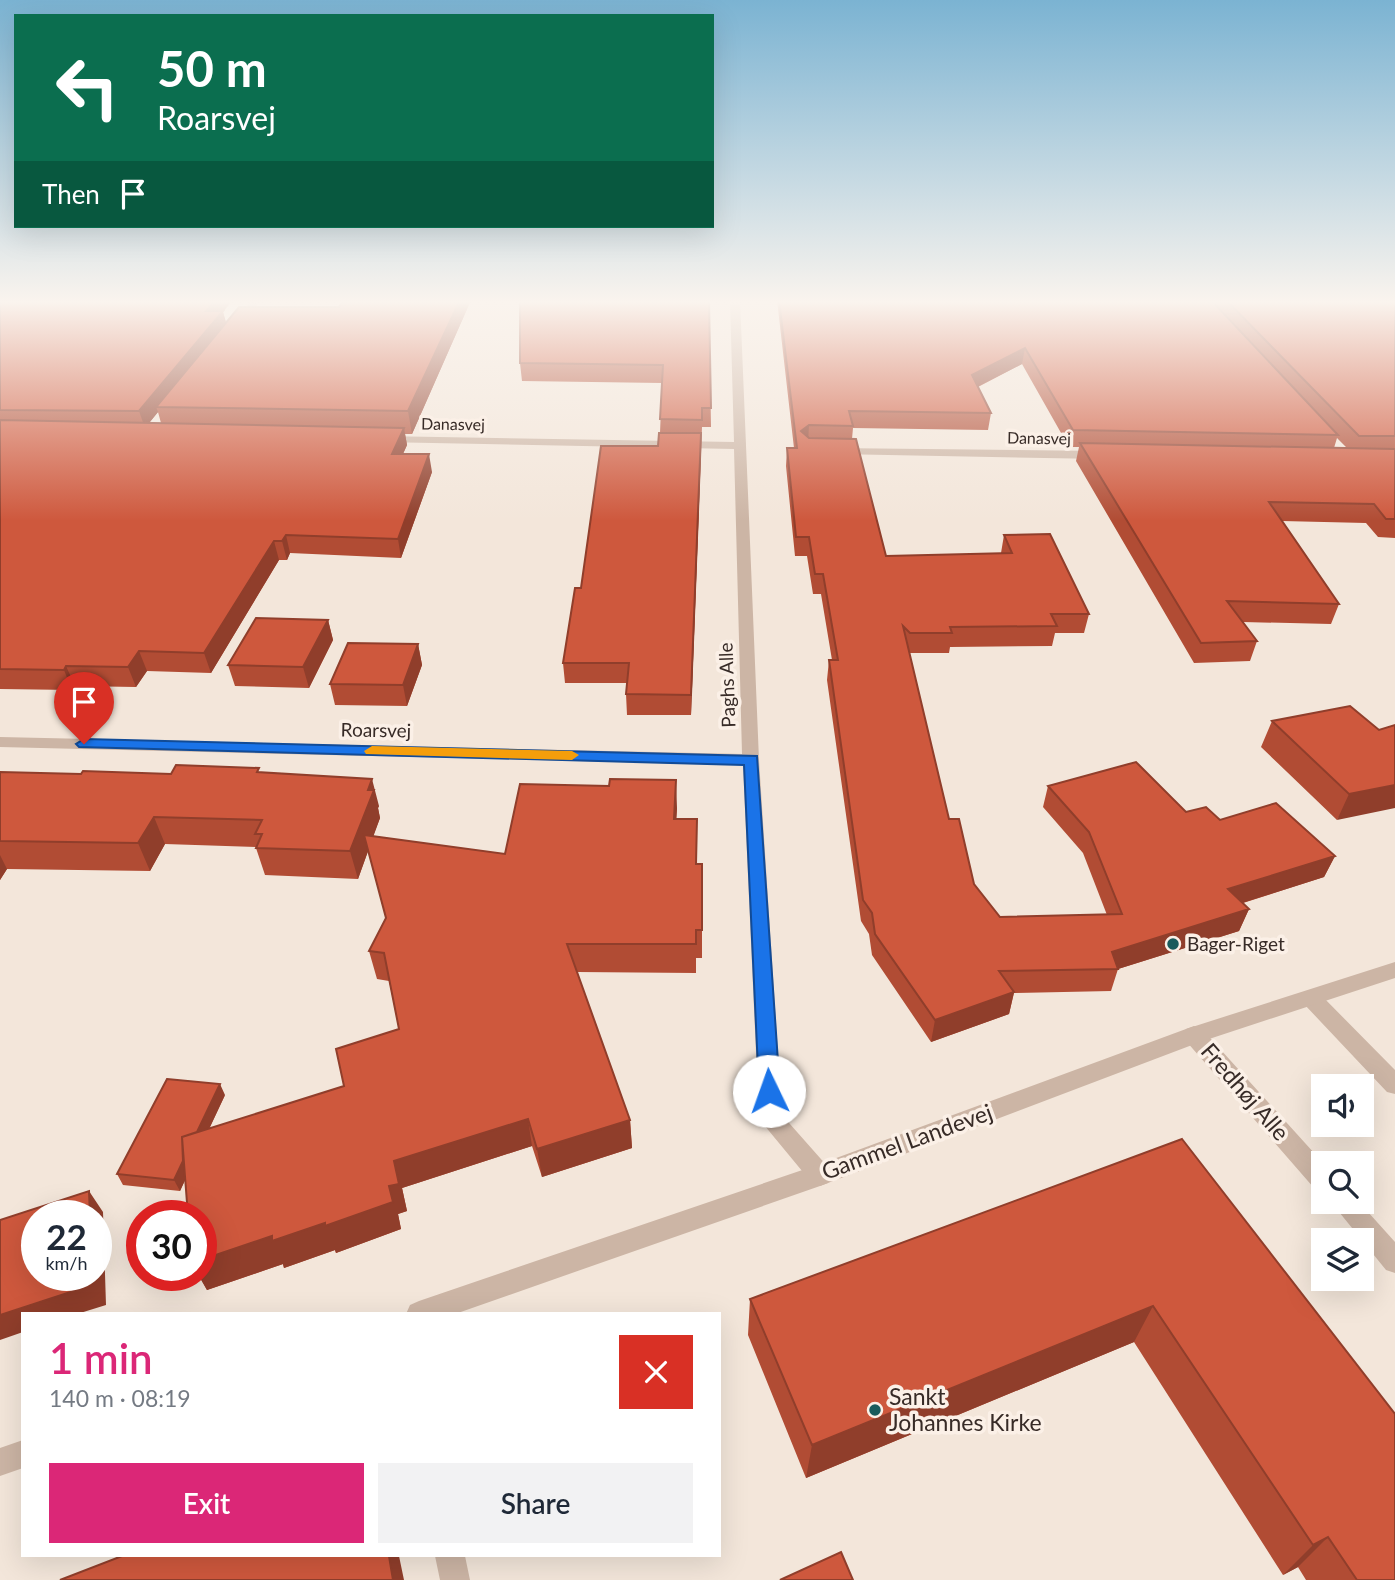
<!DOCTYPE html>
<meta charset="utf-8">
<style>
:root{--surface:#fff;--page:#f2f2f3;--text:#1f2937;--muted:#747a83;--accent:#db2777}
body{margin:0;font-family:Lato,sans-serif;background:var(--page);color:var(--text);height:100vh;display:flex;flex-direction:column;font-size:26px;white-space:nowrap}
*{box-sizing:border-box;margin:0}
p{font-size:23px;color:var(--muted)}
.icon{flex:none;width:38px;height:38px;fill:none;stroke:currentColor;stroke-width:2;stroke-linecap:round;stroke-linejoin:round}
.map{position:relative;flex:1;overflow:hidden}
.details{position:absolute;left:21px;top:1312px;width:700px;height:245px;display:flex;flex-direction:column;background:var(--surface);border-radius:0px;box-shadow:0 7px 28px #0002}
.details>*{flex:none}
.guide{position:absolute;left:14px;top:14px;width:700px;height:214px;border-radius:0px;box-shadow:0 7px 28px #0002;background:#0b6e4f;color:#fff;overflow:hidden}
.controls{position:absolute;left:1311px;top:1074px;display:grid;gap:14px}
.controls a{display:grid;place-items:center;width:63px;height:63px;border-radius:0px;background:var(--surface);box-shadow:0 7px 28px #0002;font-size:35px}
.speed{position:absolute;left:21px;top:1200px;display:flex;gap:14px;font-size:35px;font-weight:700;text-align:center}
.speed>*{display:grid;place-content:center;width:91px;height:91px;border-radius:50%;background:var(--surface);box-shadow:0 7px 28px #0002;line-height:1}
.speed small{font-size:18px;font-weight:400}
.speed .limit{border:10px solid #d22;background:#fff;color:#111}
.pin{position:absolute;display:grid;place-items:center;width:60px;height:60px;color:#fff;margin:-72px -30px;border-radius:50% 50% 50% 0;rotate:-45deg;box-shadow:0 0 7px #0007}
.pin .icon{rotate:45deg}
.me{position:absolute;width:77px;margin:-38px;rotate:357deg;stroke-linejoin:round;filter:drop-shadow(0 0 5px #0008)}
.turn{display:flex;align-items:center;gap:24px;height:147px;padding:0 28px;font-size:32px}
.turn .icon{width:91px;height:91px;stroke-width:2.5}
.turn b{display:block;font-size:49px;line-height:60px}
.then{display:flex;align-items:center;height:66px;padding:0 28px;background:#0003;gap:14px;font-size:26px}
.round{display:grid;place-items:center;flex:none;width:74px;height:74px;border-radius:0px;background:var(--page)}
.summary{display:flex;align-items:center;justify-content:space-between;height:119px;padding:0 28px}
h1{font-size:42px;font-weight:600;line-height:52px;color:var(--accent)}
.cta{display:flex;gap:14px;margin-top:auto;padding:14px 28px}
.cta a{flex:1;height:80px;border-radius:0px;background:var(--accent);color:#fff;font-size:28px;font-weight:600;line-height:80px;text-align:center}
.cta a+a{background:var(--page);color:var(--text)}
.map>svg:first-child{display:block}
</style>
<div class="map">
<svg width="1395" height="1580" viewBox="0 0 1395 1580">
<rect width="100%" height="100%" fill="#f3e6da"/>
<g fill="none" stroke-linecap="round" stroke-linejoin="round">
<path fill="#ccb5a5" fill-rule="evenodd" d="M252 300H261L240 327H234L232 325Z
M730 300H740L759 760 782 1115 828 1167 832 1175 828 1183 820 1186 812 1183 759 1119 743 765 0 747V737L742 754 734 449 381 442 375 439 381 436 734 442Z
M832 448 1102 451 1108 455 1102 459 836 454 830 450Z
M1311 990 1318 992 1395 1070V1094L1387 1092 1304 1004 1300 998 1304 992Z
M1194 1026 1202 1029 1324 1164 1323 1191 1314 1188 1186 1041 1183 1035 1186 1029Z
M1331 1202H1359L1395 1242V1273L1386 1270Z
M435 1556H465L470 1580H440Z"/>
<path fill="#ccb5a5" fill-rule="evenodd" d="M1395 962V978L1200 1042 820 1186 455 1314H406L410 1305 419 1301 820 1164 1186 1029Z
M23 1440V1468L0 1476V1448Z"/>
</g>
<path fill="#b14c34" fill-rule="evenodd" d="M0 300 223 312 226 322 339 307 471 300 412 434H405L407 445 403 454 432 472 401 558 290 553 287 560H279L211 673 147 671 136 687 75 686 72 690 0 689ZM158 412 161 423H149Z
M709 300 711 427H702L691 715H627L626 694 627 683H565L563 663 581 588 658 446 660 433 662 383 522 381 520 363Z
M777 300H1395V538L1378 537 1366 523 1282 521 1339 604 1331 624 1243 622 1257 641 1250 661 1194 663 1076 461 1079 447H1069L1022 364 978 387 991 413 988 430 853 428 852 439 886 556 1001 553 1004 535 1089 614 1084 633H1055L1052 646 950 647 949 653H909L949 819 974 884 1000 917 1107 915 1083 853 1043 807 1048 786 1220 820 1335 856 1324 877 1243 903 1249 909 1239 931 1118 969 1111 991 1014 993 1009 1014 931 1042 872 955 869 934 861 921 827 680 829 660H832L821 594H813L807 556H795L786 466 787 448H794ZM1337 438 1347 448H1334Z
M328 620 333 640 309 688 235 686 228 665Z
M418 644 422 665 407 706 335 705 330 684Z
M1272 721 1379 730 1395 725 1337 820 1261 747Z
M0 772 81 774H171L261 773 379 806 378 808 380 818 373 836 505 854 677 808 676 819 696 864H702V958H696V973L577 972 630 1120 632 1148 542 1177 532 1146 402 1188 407 1211 398 1214 401 1229 336 1253 335 1250 284 1268 283 1264 207 1290 199 1276H201L185 1180 180 1191 123 1185 117 1174 225 1095 209 1129 344 1086 399 1029 389 981 377 979 369 951 386 919 368 851 358 879 265 875 256 848V847L165 844 150 871 7 869 0 880Z
M1182 1139 1395 1580H1306L1298 1567 1283 1575 1134 1342 806 1478 748 1335 750 1299Z"/>
<path fill="#903e2b" d="M216 300H233L223 312 227 327 156 407 158 412 145 428 139 411 206 311Z
M460 300H471L412 434 408 411Z
M1025 348 1022 364 969 391 972 375Z
M809 425 808 442 801 431Z
M404 428 407 445 395 471 392 454Z
M701 433V451L691 715V695Z
M429 454 432 472 401 558 398 539Z
M286 535 290 553 287 560 282 541Z
M274 541 279 560 211 673 204 653Z
M328 620 333 640 309 688 303 667Z
M418 644 422 665 407 706 403 685Z
M139 651 147 671 136 687 128 667Z
M66 666 75 686 72 690 64 670Z
M372 779 379 806 378 808 380 818 358 879 350 851 368 790Z
M676 780 677 808 675 848 674 819Z
M1395 785V808L1337 820 1349 794Z
M154 817 165 844 150 871 138 843Z
M0 855 7 869 0 880Z
M1335 856 1324 877 1220 910 1228 889Z
M1249 909 1239 931 1118 969 1112 952Z
M1014 992 1009 1014 931 1042 935 1020Z
M220 1084 225 1095 180 1191 174 1180Z
M528 1119 532 1146 402 1188 407 1211 398 1214 401 1229 336 1253 335 1250 284 1268 283 1264 207 1290 199 1276H201V1260L389 1186 394 1161Z
M630 1120 632 1148 542 1177 537 1149Z
M89 1191 103 1212 106 1305 77 1314H23V1332L0 1340V1315L91 1276H96V1216H90Z
M1153 1306 1134 1342 806 1478 812 1445Z
M1328 1537 1298 1567 1283 1575 1313 1545Z
M389 1556H399L404 1580H393Z"/>
<path fill="#ce583d" stroke="#903e2b" stroke-width="2" d="M0 300H216L206 311H223L139 411 0 410Z
M343 300H460L408 411 156 407 239 307H339Z
M520 300H709L711 408H702V420L660 419 663 365 520 363Z
M779 300H1211L1338 435 1073 430 1025 348 972 375 991 413 849 411 853 426 809 425 801 431 809 438 856 439 886 556 1012 553 1004 535 1050 534 1089 614H1051L1057 626 950 627 952 633H910L903 626 949 819H959L974 884 1000 917 1122 914 1089 832 1048 786 1136 762 1186 812 1206 807 1220 820 1276 803 1335 856 1228 889 1249 909 1112 952 1118 969 999 971 1014 992 935 1020 875 934 872 913 863 900 829 660H838L823 574H815L809 537H796L787 448H797Z
M1226 300H1395V436H1359Z
M0 420 404 428 392 454H429L398 539 286 535 282 541H274L204 653 139 651 128 667 66 666 64 670 0 669Z
M659 433H701L691 695 626 694 629 663H563L575 588H581L601 446H658Z
M1080 443 1395 449V519H1386L1374 504 1269 502 1339 604 1227 601 1257 641 1201 643Z
M256 618 328 620 303 667 228 665Z
M348 643 418 644 403 685 330 684Z
M1350 706 1379 730 1395 725V785L1349 794 1272 721Z
M176 765 259 768 257 772 372 779 368 790H374L350 851 256 848 262 834H255L262 820 154 817 138 843 0 841V772L81 774 83 771 171 774Z
M610 779 676 780 674 819H697L696 864H702V930H696V944H567L630 1120 537 1149 528 1119 394 1161 399 1184 389 1186 393 1202 325 1226V1223L272 1241V1236L201 1260V1216H188L182 1137 344 1086 336 1049 399 1029 384 953 369 951 386 918 364 835 505 854 520 784 609 786Z
M167 1079 220 1084 197 1132 182 1137 183 1161 174 1180 117 1174Z
M1182 1139 1395 1414V1580H1357L1328 1537 1313 1545 1153 1306 812 1445 750 1299Z
M89 1191 90 1216H37V1276H91L92 1285 0 1315V1220Z
M841 1552 853 1580H780Z
M122 1556H389L393 1580H60Z"/>
<linearGradient id="sky" x2="0" y2="1"><stop stop-color="#7bb3d2"/><stop offset="0.58" stop-color="#faf4ee"/><stop offset="1" stop-color="#faf4ee" stop-opacity="0"/></linearGradient>
<rect width="1395" height="521" fill="url(#sky)"/>
<path fill="#1a73e8" stroke="#114b97" stroke-width="2" d="M84 739 757 756 780 1091 777 1098 769 1100 762 1098 759 1091 744 765 79 747 76 744Z"/>
<path fill="#f59e0b" d="M372 746 572 751 579 755 572 760 366 754 364 751Z"/>
<g fill="#195b5c" stroke="#fbf0e7" stroke-width="2.5">
<circle cx="1173" cy="944" r="7"/>
<circle cx="875" cy="1410" r="7"/>
</g>
<g text-anchor="middle" stroke-width="7" stroke-linejoin="round" paint-order="stroke">
<g font-size="16" fill="#372b27" stroke="#fbf0e7">
<text transform="translate(453 424) rotate(1)" y="6">Danasvej</text>
<text transform="translate(1039 438) rotate(1)" y="6">Danasvej</text>
</g>
<g font-size="19" fill="#372b27" stroke="#fbf0e7">
<text transform="translate(727 685) rotate(-92)" y="7">Paghs Alle</text>
<text transform="translate(376 730) rotate(1)" y="7">Roarsvej</text>
</g>
<g font-size="19" fill="#372b27" stroke="#fbf0e7" text-anchor="start">
<text x="1187" y="951">Bager-Riget</text>
</g>
<g font-size="23" fill="#372b27" stroke="#fbf0e7">
<text transform="translate(1245 1092) rotate(49)" y="8">Fredhøj Alle</text>
<text transform="translate(907 1142) rotate(-20)" y="8">Gammel Landevej</text>
</g>
<g font-size="23" fill="#372b27" stroke="#fbf0e7" text-anchor="start">
<text x="889" y="1405">Sankt<tspan x="889" dy="26">Johannes Kirke</tspan></text>
</g>
</g>
</svg>
<div class="controls">
<a><svg class="icon" aria-label="sound" viewBox="0 0 24 24"><path d="M4 9h4l5-4v14l-5-4H4zM17 9q2 3 0 6"/></svg></a>
<a><svg class="icon" aria-label="search" viewBox="0 0 24 24"><circle cx="10" cy="10" r="6"/><path d="M15 15l6 6"/></svg></a>
<a><svg class="icon" aria-label="layers" viewBox="0 0 24 24"><path d="M12 4l9 5-9 5-9-5zM3 14l9 5 9-5"/></svg></a>
</div>
<div class="speed"><div>22<small>km/h</small></div><div class="limit">30</div></div>
<div class="pin" style="left:84px;top:744px;background:#d93025"><svg class="icon" aria-label="arrive" viewBox="0 0 24 24"><path d="M6 21V4h12l-3 4 3 4H6"/></svg></div>
<svg class="me" style="left:769px;top:1091px" viewBox="-20 -20 40 40"><circle r="19" fill="#fff"/><path d="M0-13L10 11 0 6-10 11z" fill="#1a73e8"/></svg>
<div class="guide">
<div class="turn"><svg class="icon" aria-label="left" viewBox="0 0 24 24"><path d="M17 20v-9H6M10 6l-5 5 5 5"/></svg><div><b>50 m</b>Roarsvej</div></div>
<div class="then">Then<svg class="icon" aria-label="arrive" viewBox="0 0 24 24"><path d="M6 21V4h12l-3 4 3 4H6"/></svg></div>
</div>
<section class="details">
<div class="summary"><div><h1>1 min</h1><p>140 m · 08:19</p></div><a class="round" style="background:#d93025;color:#fff"><svg class="icon" aria-label="close" viewBox="0 0 24 24"><path d="M6 6l12 12M18 6L6 18"/></svg></a></div>
<div class="cta"><a>Exit</a><a>Share</a></div>
</section>
</div>
